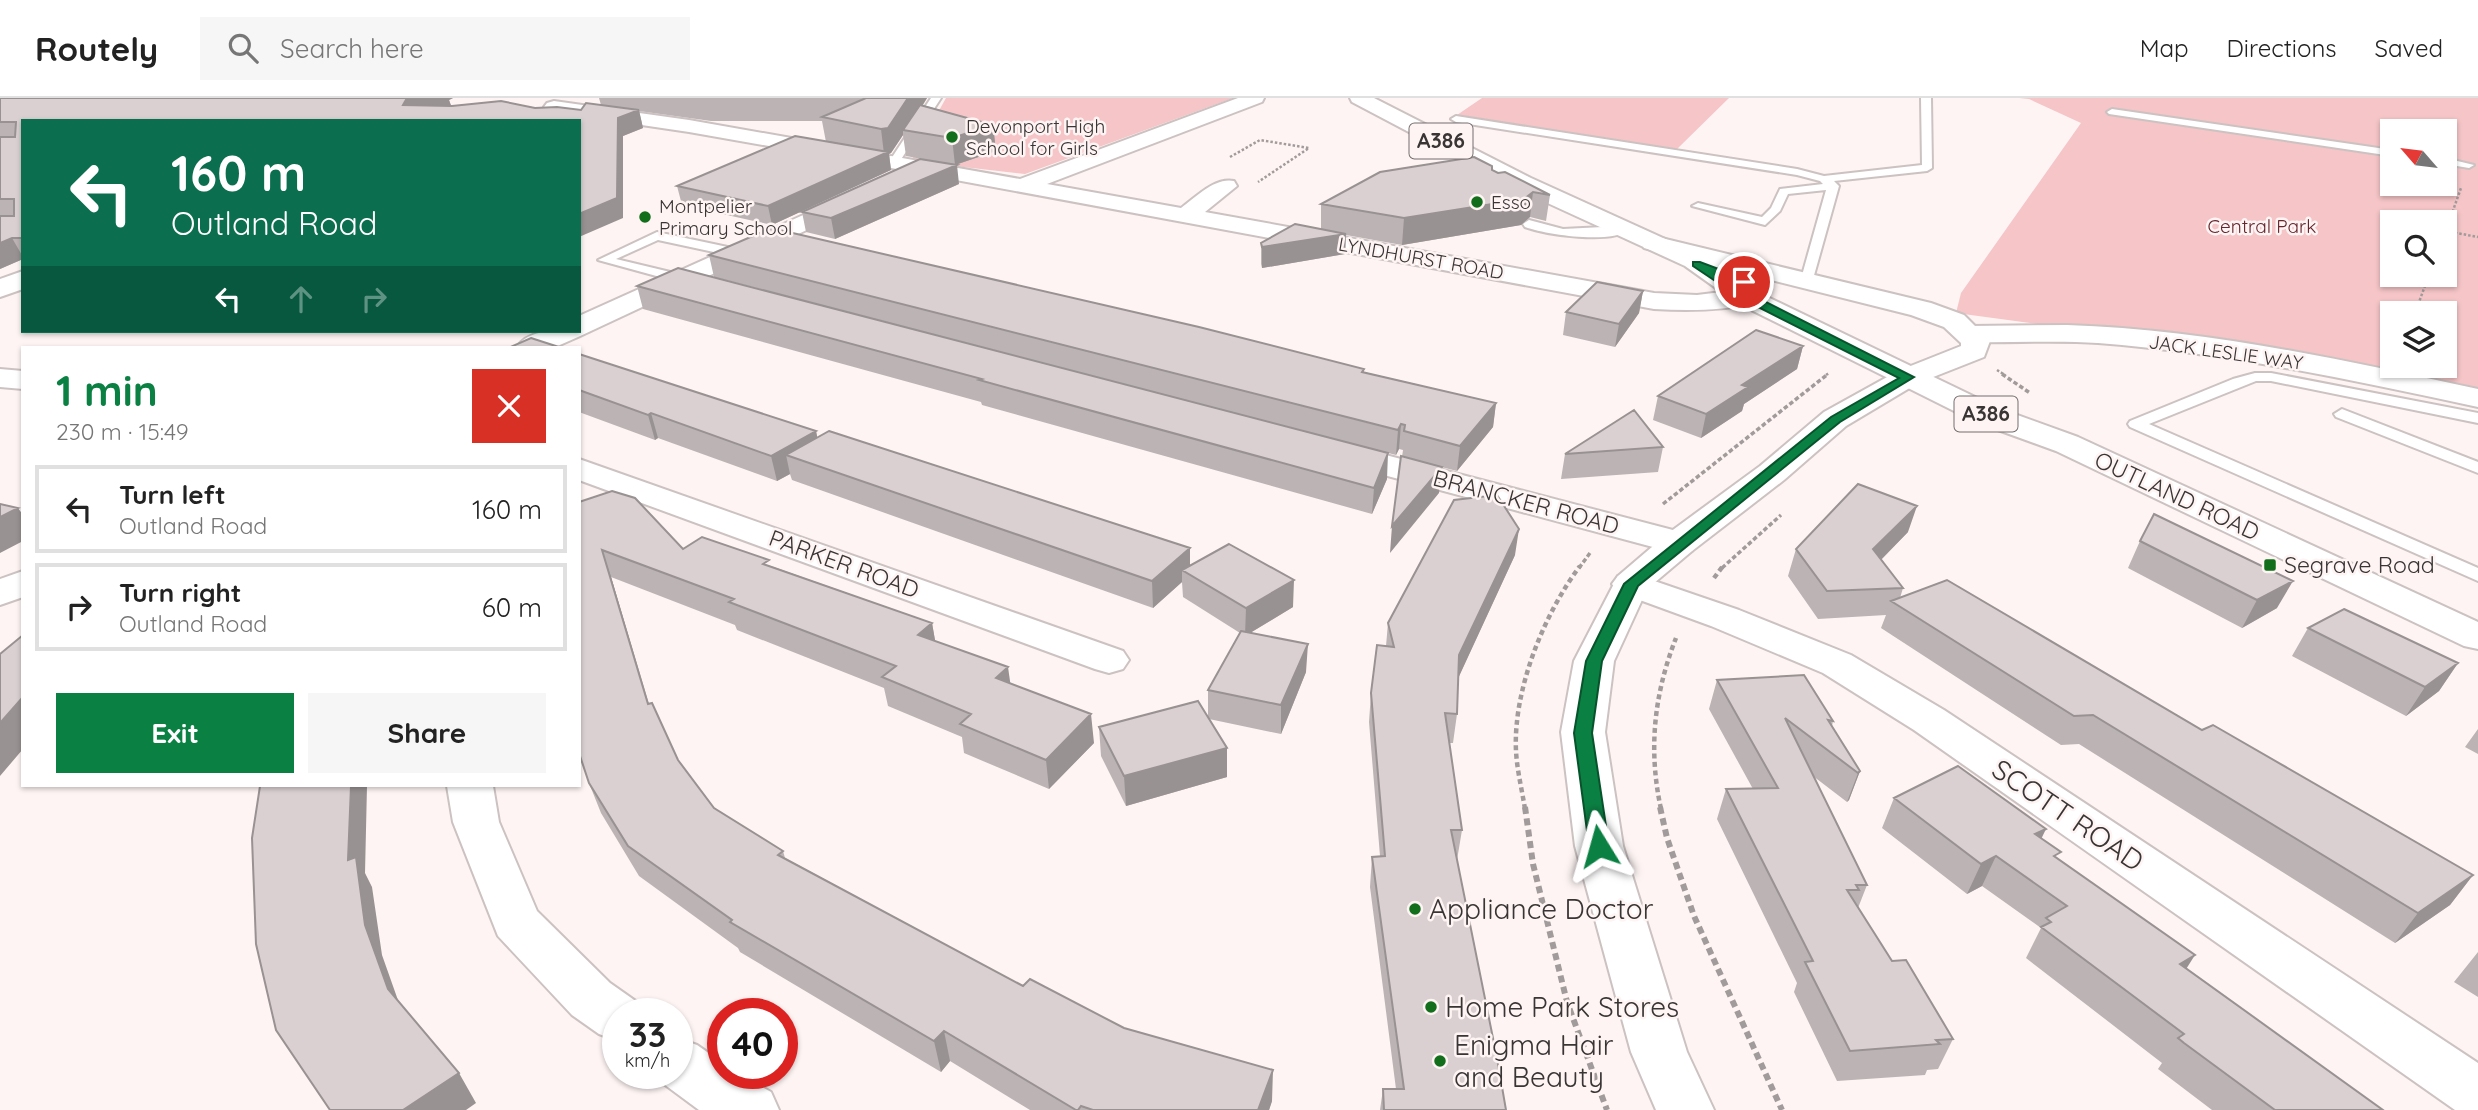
<!DOCTYPE html>
<meta charset="utf-8">
<style>
:root{--surface:#fff;--page:#f6f6f6;--text:#222;--muted:#767676;--line:#e0e0e0;--accent:#0b8043}
body{margin:0;font-family:Quicksand,sans-serif;background:var(--page);color:var(--text);height:100vh;display:flex;flex-direction:column;font-size:26px;white-space:nowrap}
*{box-sizing:border-box;margin:0}
p{font-size:23px;color:var(--muted)}
.icon{flex:none;width:38px;height:38px;fill:none;stroke:currentColor;stroke-width:2;stroke-linecap:round;stroke-linejoin:round}
.map{position:relative;flex:1;overflow:hidden}
.panel{position:absolute;left:21px;top:248px;width:560px;height:441px;display:flex;flex-direction:column;background:var(--surface);border-radius:0px;box-shadow:0 2px 5px #0004}
.panel>*{flex:none}
.hud{position:absolute;left:21px;top:21px;width:560px;height:214px;border-radius:0px;box-shadow:0 2px 5px #0004;background:#0b6e4f;color:#fff;overflow:hidden}
.needle{width:46px;rotate:298deg}
.fabs{position:absolute;left:2380px;top:21px;display:grid;gap:14px}
.fabs a{display:grid;place-items:center;width:77px;height:77px;border-radius:0px;background:var(--surface);box-shadow:0 2px 5px #0004;font-size:35px}
.speed{position:absolute;left:602px;top:900px;display:flex;gap:14px;font-size:35px;font-weight:700;text-align:center}
.speed>*{display:grid;place-content:center;width:91px;height:91px;border-radius:50%;background:var(--surface);box-shadow:0 2px 5px #0004;line-height:1}
.speed small{font-size:18px;font-weight:400}
.speed .limit{border:10px solid #d22;background:#fff;color:#111}
.pin{position:absolute;display:grid;place-items:center;width:60px;height:60px;color:#fff;margin:-30px;border:4px solid #fff;border-radius:50%;box-shadow:0 2px 7px #0007}
.me{position:absolute;width:77px;margin:-38px;rotate:352deg;stroke-linejoin:round;filter:drop-shadow(0 0 5px #0008)}
.turn{display:flex;align-items:center;gap:24px;height:147px;padding:0 35px;font-size:32px}
.turn .icon{width:91px;height:91px;stroke-width:2.5}
.turn b{display:block;font-size:49px;line-height:60px}
.lanes{display:flex;align-items:center;height:66px;padding:0 35px;background:#0003;justify-content:center;gap:35px;direction:ltr}
.lanes .off{opacity:.35}
.round{display:grid;place-items:center;flex:none;width:74px;height:74px;border-radius:0px;background:var(--page)}
.summary{display:flex;align-items:center;justify-content:space-between;height:119px;padding:0 35px}
h1{font-size:42px;font-weight:800;line-height:52px;color:var(--accent)}
.action{display:flex;gap:14px;margin-top:auto;padding:14px 35px}
.action a{flex:1;height:80px;border-radius:0px;background:var(--accent);color:#fff;font-size:28px;font-weight:800;line-height:80px;text-align:center}
.action a+a{background:var(--page);color:var(--text)}
ul{padding:0;list-style:none}
li{display:flex;align-items:center;gap:21px;height:88px;margin:0 14px 10px;padding:0 21px;border:4px solid var(--line);border-radius:0px}
li div{flex:1}
li b{display:block;font-size:26px}
li em{font-style:normal}
header{display:flex;align-items:center;gap:42px;box-sizing:border-box;height:98px;padding:0 35px;background:var(--surface);border-bottom:2px solid var(--line)}
header strong{font-size:33px}
nav{display:flex;gap:38px;margin-inline-start:auto;font-size:24px}
.search{width:490px;height:63px;background:var(--page);display:flex;align-items:center;gap:18px;box-sizing:border-box;padding:0 24px;border-radius:0px;color:var(--muted);font-size:26px}
.map>svg:first-child{display:block}
</style>
<header>
<strong>Routely</strong>
<div class="search"><svg class="icon" aria-label="search" viewBox="0 0 24 24"><circle cx="10" cy="10" r="6"/><path d="M15 15l6 6"/></svg>Search here</div>
<nav><a>Map</a><a>Directions</a><a>Saved</a></nav>
</header>
<div class="map">
<svg width="2478" height="1012" viewBox="0 0 2478 1012">
<rect width="100%" height="100%" fill="#fef4f4"/>
<path fill="#f5c5c7" fill-rule="evenodd" d="M946 0H1233L1025 76 911 63Z
M1482 0H1729L1675 53 1457 17Z
M2019 0H2478V296L2327 265 1956 215 1961 195 2081 25 2029 1ZM2392 33H2445V86H2392ZM2392 124H2445V177H2392ZM2392 215H2445V268H2392Z"/>
<g fill="none" stroke-linecap="round" stroke-linejoin="round">
<g stroke="#ccc2c2" stroke-width="4">
<path id="lane" d="M931 0H941L898 66H890L889 64Z
M1921 0H1931L1932 70 1927 73 1834 83 1839 88 1813 181 1807 185 1801 181 1826 92 1788 96 1780 113 1765 127 1692 108 1698 105 1762 119 1771 110 1780 91 1823 86 1820 83 1797 77 1456 24 1451 21 1456 18 1797 71 1824 78 1922 67Z
M2112 11 2392 52V58L2109 16 2107 14Z
M2445 60 2474 67 2469 70 2445 66Z
M1529 122 1563 131 1623 128 1629 132C1610 146 1547 137 1525 129L1523 126Z
M657 134 737 151 743 155 737 159 658 142 616 161 687 178V184L682 185 598 162Z
M2255 275H2271L2478 315V325L2271 283H2256L2149 326 2478 470V483L2130 329 2128 326 2130 323 2233 281Z
M2342 311 2478 364V375L2336 319 2334 316Z"/>
</g>
<g stroke="#ccc2c2" stroke-width="4">
<path id="street" d="M1238 0H1264L1262 4 1047 86 1181 110C1196 99 1215 79 1234 83L1237 88 1205 114 1654 195 1697 197 1746 191 1755 193 1759 199 1755 205C1722 213 1688 213 1654 211L891 70 883 69 880 64 883 59 891 58 1020 81Z
M554 3 689 22 831 47 838 49 841 53 838 57 831 59 689 34 547 13 544 9 547 5Z
M850 96 858 98 861 103 858 108 578 239 553 250H516C529 230 558 233 579 233V218Z
M23 173V191L0 199V181Z
M2067 227C2205 231 2343 262 2478 291V309C2353 282 2226 255 2098 245 2056 242 2013 245 1970 244L1960 242 1956 236 1960 230 1970 228Z
M0 271 23 273V291L0 289Z
M1336 344 1692 437 1697 445 1692 453 1679 456 1324 361 1320 354 1324 347Z
M579 361 1123 553 1129 562 1123 571 1109 575 1095 571 579 382Z
M23 473V499L0 507V481Z
M1631 475 1739 512 1851 557 1944 612 2478 965V1012H2455L1914 632 1823 575 1711 528 1618 494 1612 486 1618 478Z
M447 688H493L499 724 537 813 610 885 637 904 643 915H618V943L599 936 572 917 498 838 453 724Z
M677 940 697 947 723 965V975H737L771 994 779 1012H699L657 981 654 975H677Z"/>
</g>
<g stroke="#ccc2c2" stroke-width="4">
<path id="secondary" d="M1653 138 1931 205 1964 217 1990 243 1984 259 1918 285 1846 328 1784 382 1692 453 1647 491 1614 563 1605 634 1623 748 1687 954 1714 1012H1656L1631 954 1575 748 1561 634 1574 563 1618 478 1666 437 1760 368 1824 314 1898 273 1961 248V245L1944 229 1911 217 1644 150 1641 145 1644 140Z"/>
</g>
<g stroke="#ccc2c2" stroke-width="4">
<path id="primary" d="M1350 0H1374L1531 80 1729 170 1733 175 1731 178 1755 193 1998 310 2078 339 2478 524V551L2464 548 2056 353 1976 324 1898 285 1737 205 1685 168 1515 90 1352 4Z"/>
</g>
<path stroke="#a29b9b" stroke-width="2.5" stroke-dasharray="2.5 2" stroke-linecap="butt" d="M1230 59 1260 42 1309 50 1258 84
M2446 133 2478 139
M2445 135 2461 90
M2415 215 2429 177
M1997 272 2005 277
M1826 277 1829 275"/>
<path stroke="#a29b9b" stroke-width="3.5" stroke-dasharray="4.5 2.5" stroke-linecap="butt" d="M2002 276 2030 295
M1663 406 1828 276
M1579 470 1590 455
M1722 470 1781 417"/>
<path stroke="#a29b9b" stroke-width="4.5" stroke-dasharray="5 3.5" stroke-linecap="butt" d="M1714 480 1723 468
M1525 711C1522 692 1517 672 1516 653 1513 592 1544 516 1580 468
M1661 711C1648 652 1654 596 1676 540"/>
<path stroke="#a29b9b" stroke-width="6" stroke-dasharray="7 4.5" stroke-linecap="butt" d="M1525 709 1533 766 1567 904 1607 1012
M1660 709 1667 740 1694 818 1782 1012"/>
<use href="#lane" fill="#fff" fill-rule="evenodd"/>
<use href="#street" fill="#fff" fill-rule="evenodd"/>
<use href="#secondary" fill="#fff" fill-rule="evenodd"/>
<use href="#primary" fill="#fff" fill-rule="evenodd"/>
</g>
<path fill="#bbb3b4" d="M0 0H453L449 2 451 8 535 10 581 12 601 7 599 0H927L923 7 993 27 996 53 955 67 906 58 903 37 891 55 889 56 891 72 772 127 682 107 677 88 826 44 822 23H711L639 13 643 30 623 38V120L23 23V161L0 171Z
M1492 73 1550 97 1546 123 1530 119 1521 127 1402 147 1346 137 1345 156 1262 170 1261 166V145L1321 131V106Z
M959 86 835 141 806 134 802 114Z
M709 157 1364 271V274L1496 305 1493 329 1457 373 1402 359 1403 352 1399 351 1396 357 714 179Z
M637 188 1387 381 1372 416 982 307 981 304 643 211Z
M1643 193 1639 215 1615 249 1563 237 1566 214Z
M1803 248 1797 271 1744 306 1742 313 1701 340 1653 322 1658 298Z
M579 256 816 333 817 339 1190 450V467L1293 509 1250 535 1306 574 1281 636 1209 621 1227 679 1126 708 1101 658 1099 629 1208 619V592L1240 535 1183 499 1182 484 1153 510 792 382 790 376 777 383 658 340 655 342 579 314Z
M1663 349 1658 374 1561 381 1565 356Z
M579 404 683 451 771 468 932 525 935 543 1011 586 1094 645 1049 691 964 655 962 639 888 608 884 590 737 532 735 527 611 479 649 606 678 662 714 710 783 753 785 760 1023 888 1124 930 1272 1003 1269 1012H1030L950 963 941 974 740 854 738 850 639 778 601 715 589 685Z
M1908 434 1881 462 1903 490 1900 500 2202 632 2473 777 2450 807 2395 845 2079 646 2061 647 1881 530 1886 517 1818 521 1788 478 1796 451Z
M2140 443 2277 510 2242 530 2128 470Z
M1515 457 1458 580 1457 616 1453 645H1449L1462 732 1457 762 1506 1012H1380L1383 991H1396L1370 789 1372 759 1380 758 1369 624 1371 595 1386 548 1388 525Z
M2308 530 2458 565 2439 593 2406 618 2292 558Z
M1717 582 1833 623 1832 628 1860 673 1849 702 1847 704 1813 678 1867 787 1858 810 1892 863 1953 941 1938 971 1927 972 1925 977 1837 983 1794 894 1797 885 1717 721 1726 691H1753L1709 611Z
M2478 631V656L2465 649Z
M1894 700 2041 740 2057 761 2186 871 2383 1012H2212L2158 971 2162 965 2026 860 2041 830 1982 788 1967 796 1882 730Z
M2478 854V899L2454 884Z"/>
<path fill="#999292" d="M407 0H453L449 2 452 10 403 7Z
M908 0H927L906 33 903 32V37L891 55 889 56 891 72 772 127 768 108 884 56 881 31Z
M639 12 643 30 623 38V120L579 139V116L618 20Z
M993 27 996 53 955 67 952 40Z
M957 67 959 86 835 141 831 120Z
M1533 94 1530 119 1521 127 1402 147 1404 120Z
M1346 136 1345 156 1262 170V149Z
M12 140 23 159V161L0 171V145Z
M1643 193 1639 215 1615 249 1619 226Z
M1803 248 1797 271 1744 306 1742 313 1701 340 1706 316 1742 287Z
M1496 305 1493 329 1457 373 1460 348Z
M651 315 658 340 655 342 648 317Z
M1401 326 1399 351 1396 357 1398 332Z
M816 333 821 358 786 357 790 376 777 383 771 358Z
M1388 355 1387 381 1372 416 1374 390Z
M1442 369 1439 395 1390 455 1392 428Z
M1917 408 1908 434 1865 478 1873 451Z
M18 410 23 417V443L0 455V419Z
M1519 431 1515 457 1456 585 1459 557Z
M1190 450V477L1182 472V484L1153 510 1152 483Z
M602 452 611 479 657 635 648 606Z
M1294 482 1293 509 1245 538 1246 510Z
M2293 483 2277 510 2242 530 2257 502Z
M932 525 937 553 918 537Z
M1308 546 1306 574 1281 636V607Z
M2458 565 2439 593 2406 618 2425 589Z
M1008 569 1012 597 996 580Z
M23 599V651L0 678V625Z
M1091 616 1094 645 1049 691 1046 662Z
M1227 650V679L1126 708 1124 678Z
M1860 673 1849 702 1847 704 1858 675Z
M351 688H367L365 775 372 789 382 857 405 922 388 891 365 827 348 762Z
M2046 731 2032 760 2035 736Z
M1996 758 1982 788 1967 796 1981 766Z
M2473 777 2450 807 2395 845 2418 815Z
M2195 857 2176 887 2180 866Z
M944 933 950 963 941 974 934 943Z
M1273 972 1272 1003 1269 1012H1258Z
M459 975 476 1005 466 1012H403Z"/>
<path fill="#dad0d1" stroke="#999292" stroke-width="2" d="M0 0H407L403 7 452 8 501 3 535 10 557 9 581 12 586 5 639 12 618 20 617 100 579 116V23H23V140H12L0 145V118H14V101H0V39H15L16 24H0Z
M866 0H908L888 30 881 31 822 19Z
M920 7 993 27 952 40 903 32Z
M795 38 888 54 768 108 677 88Z
M1474 59 1492 68V72L1498 75 1505 74 1550 97 1533 94 1524 101 1404 120 1321 106 1380 74Z
M920 61 957 67 831 120 802 114Z
M1295 126 1346 136 1262 149 1261 145Z
M771 130 1199 229 1364 271 1362 274 1496 305 1460 348 1404 333 1405 327 1401 326 1398 332 709 157Z
M678 170 1388 355 1374 390 979 282 982 281 637 188Z
M1597 184 1643 193 1619 226 1566 214Z
M1756 232 1803 248 1742 287 1748 289 1706 316 1658 298Z
M531 240 562 250H508Z
M579 256 816 333 771 358 651 315 648 317 579 292Z
M1634 312 1663 349 1565 356Z
M829 333 1190 450 1152 483 786 357Z
M1401 358 1442 369 1392 428Z
M1858 386 1917 408 1873 451 1903 490 1827 493 1796 451Z
M612 393 635 400 683 451 702 439 769 462 763 466 932 525 918 537 1008 569 996 580 1091 616 1046 662 960 626 971 616 882 579 896 568 729 504 734 501 602 452 648 606 652 605 678 662 714 710 783 753 778 757 1023 888 1030 881 1124 930 1273 972 1258 1012H1093L1081 1008 1078 1012H1076L944 933 934 943 730 824 732 822 628 748 589 685 579 655V404Z
M1497 397 1519 431 1459 557 1457 616 1445 615 1462 732H1451L1497 960 1506 1012H1384L1383 991H1404L1372 759 1385 758 1371 595 1377 547 1394 549 1388 525 1454 402Z
M0 406 18 410 0 419Z
M2154 416 2293 483 2257 502 2140 443Z
M1229 446 1294 482 1246 510 1182 472Z
M1947 482 2202 632 2213 627 2473 777 2418 815 2093 617 2074 618 1891 503Z
M2344 511 2458 565 2425 589 2308 530Z
M1241 533 1308 546 1281 607 1208 592Z
M23 537V599L0 625V556Z
M1804 577 1833 623 1828 622 1860 673 1858 675 1785 620 1867 787H1856L1859 792H1847L1892 863 1906 862 1953 941 1936 942 1940 946 1850 953 1805 864 1813 863 1726 691 1778 690 1717 582Z
M1198 603 1227 650 1124 678 1099 629Z
M1958 668 2046 731 2035 736 2061 754 2054 758 2195 857 2180 866 2383 1012H2275L2184 945 2178 940 2184 936 2041 829 2051 824 2046 820 2067 808 1996 758 1981 766 1894 700Z
M260 688H351L348 762 356 759 365 827 388 891 459 975 403 1012H330L276 932 256 846 252 740Z"/>
<path fill="#0b8043" stroke="#07532c" stroke-width="2" d="M1693 164H1700L1748 182 1749 184 1744 188 1727 182 1750 196 1914 279 1840 324 1638 488 1602 563 1592 635 1609 748 1606 753 1599 755 1592 753 1589 748 1574 635 1586 563 1624 486 1831 319 1899 280 1742 201 1693 168Z"/>
<g fill="#126e1a" stroke="#fef4f4" stroke-width="2.5">
<circle cx="952" cy="39" r="7"/>
<circle cx="1477" cy="104" r="7"/>
<circle cx="645" cy="119" r="7"/>
<rect x="2263" y="460" width="14" height="14" rx="3.5"/>
<circle cx="1415" cy="811" r="7"/>
<circle cx="1431" cy="909" r="7"/>
<circle cx="1440" cy="963" r="7"/>
</g>
<g text-anchor="middle" stroke-width="5" stroke-linejoin="round" paint-order="stroke">
<g font-size="19" fill="#393535" stroke="#fef4f4" text-anchor="start">
<text x="966" y="35">Devonport High<tspan x="966" dy="22">School for Girls</tspan></text>
<text x="1491" y="111">Esso</text>
<text x="659" y="115">Montpelier<tspan x="659" dy="22">Primary School</tspan></text>
</g>
<g font-size="19" fill="#65252d" stroke="#fef4f4">
<text x="2262" y="135">Central Park</text>
</g>
<g font-size="19" fill="#393535" stroke="#fef4f4">
<text transform="translate(1421 160) rotate(10)" y="7">LYNDHURST ROAD</text>
<text transform="translate(2226 254) rotate(8)" y="7">JACK LESLIE WAY</text>
</g>
<g fill="#fef4f4" stroke="#746e6e" stroke-width="2">
<rect x="1409.5" y="25.5" width="63" height="35" rx="5"/>
<rect x="1954.5" y="298.5" width="63" height="35" rx="5"/>
</g>
<g font-size="21" font-weight="bold" fill="#393535">
<text x="1441" y="50">A386</text>
<text x="1986" y="323">A386</text>
</g>
<g font-size="23" fill="#393535" stroke="#fef4f4">
<text transform="translate(2177 398) rotate(25)" y="8">OUTLAND ROAD</text>
<text transform="translate(1526 404) rotate(15)" y="8">BRANCKER ROAD</text>
<text transform="translate(844 466) rotate(20)" y="8">PARKER ROAD</text>
</g>
<g font-size="23" fill="#393535" stroke="#fef4f4" text-anchor="start">
<text x="2284" y="475">Segrave Road</text>
</g>
<g font-size="28" fill="#393535" stroke="#fef4f4">
<text transform="translate(2068 717) rotate(34)" y="10">SCOTT ROAD</text>
</g>
<g font-size="28" fill="#393535" stroke="#fef4f4" text-anchor="start">
<text x="1429" y="821">Appliance Doctor</text>
<text x="1445" y="919">Home Park Stores</text>
<text x="1454" y="957">Enigma Hair<tspan x="1454" dy="32">and Beauty</tspan></text>
</g>
</g>
</svg>
<div class="fabs">
<a><svg class="needle" viewBox="-14 -14 28 28"><path d="M0-13l5 13h-10z" fill="#e53935"/><path d="M0 13l5-13h-10z" fill="#767676"/></svg></a>
<a><svg class="icon" aria-label="search" viewBox="0 0 24 24"><circle cx="10" cy="10" r="6"/><path d="M15 15l6 6"/></svg></a>
<a><svg class="icon" aria-label="layers" viewBox="0 0 24 24"><path d="M12 4l9 5-9 5-9-5zM3 14l9 5 9-5"/></svg></a>
</div>
<div class="speed"><div>33<small>km/h</small></div><div class="limit">40</div></div>
<div class="pin" style="left:1744px;top:184px;background:#d93025"><svg class="icon" aria-label="arrive" viewBox="0 0 24 24"><path d="M6 21V4h12l-3 4 3 4H6"/></svg></div>
<svg class="me" style="left:1599px;top:748px" viewBox="-20 -20 40 40"><path d="M0-17L14 15 0 8-14 15z" fill="#0b8043" stroke="#fff" stroke-width="4"/></svg>
<div class="hud">
<div class="turn"><svg class="icon" aria-label="left" viewBox="0 0 24 24"><path d="M17 20v-9H6M10 6l-5 5 5 5"/></svg><div><b>160 m</b>Outland Road</div></div>
<div class="lanes"><svg class="icon" aria-label="left" viewBox="0 0 24 24"><path d="M17 20v-9H6M10 6l-5 5 5 5"/></svg><svg class="icon off" aria-label="ahead" viewBox="0 0 24 24"><path d="M12 20V5M6 11l6-6 6 6"/></svg><svg class="icon off" aria-label="right" viewBox="0 0 24 24"><path d="M7 20v-9h11M14 6l5 5-5 5"/></svg></div>
</div>
<section class="panel">
<div class="summary"><div><h1>1 min</h1><p>230 m · 15:49</p></div><a class="round" style="background:#d93025;color:#fff"><svg class="icon" aria-label="close" viewBox="0 0 24 24"><path d="M6 6l12 12M18 6L6 18"/></svg></a></div>
<ul>
<li><svg class="icon" aria-label="left" viewBox="0 0 24 24"><path d="M17 20v-9H6M10 6l-5 5 5 5"/></svg><div><b>Turn left</b><p>Outland Road</p></div><em>160 m</em></li>
<li><svg class="icon" aria-label="right" viewBox="0 0 24 24"><path d="M7 20v-9h11M14 6l5 5-5 5"/></svg><div><b>Turn right</b><p>Outland Road</p></div><em>60 m</em></li>
</ul>
<div class="action"><a>Exit</a><a>Share</a></div>
</section>
</div>
